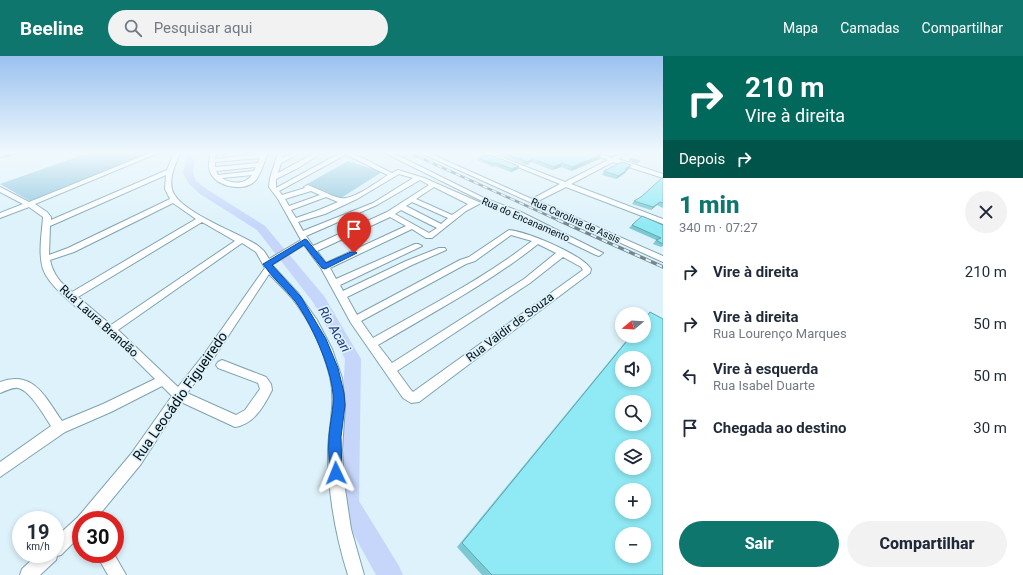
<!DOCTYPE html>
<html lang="pt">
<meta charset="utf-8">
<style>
:root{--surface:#fff;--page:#f2f2f3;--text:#1f2937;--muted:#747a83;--accent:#0f766e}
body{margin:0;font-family:Roboto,sans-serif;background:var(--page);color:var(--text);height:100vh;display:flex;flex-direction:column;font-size:15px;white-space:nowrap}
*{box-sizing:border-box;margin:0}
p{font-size:13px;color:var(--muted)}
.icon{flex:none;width:22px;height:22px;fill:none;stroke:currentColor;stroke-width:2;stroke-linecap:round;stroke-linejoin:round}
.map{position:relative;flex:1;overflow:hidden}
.details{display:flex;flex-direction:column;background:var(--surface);width:360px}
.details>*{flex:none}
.banner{background:#00695c;color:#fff;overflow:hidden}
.needle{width:26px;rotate:252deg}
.tools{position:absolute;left:615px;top:251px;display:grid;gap:8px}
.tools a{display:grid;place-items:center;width:36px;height:36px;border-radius:50%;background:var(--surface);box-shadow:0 2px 6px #0003;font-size:20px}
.speed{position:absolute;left:12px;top:455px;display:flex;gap:8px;font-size:20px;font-weight:700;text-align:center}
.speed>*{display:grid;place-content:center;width:52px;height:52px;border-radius:50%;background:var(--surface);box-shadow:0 2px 6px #0003;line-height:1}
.speed small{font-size:10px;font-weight:400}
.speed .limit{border:6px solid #d22;background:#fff;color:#111}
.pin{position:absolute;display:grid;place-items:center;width:34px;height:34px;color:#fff;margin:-41px -17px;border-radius:50% 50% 50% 0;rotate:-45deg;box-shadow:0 0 4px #0007}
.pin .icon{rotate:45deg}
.me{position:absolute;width:44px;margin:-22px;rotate:358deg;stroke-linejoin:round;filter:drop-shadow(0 0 3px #0008)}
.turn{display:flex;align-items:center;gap:14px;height:84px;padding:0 16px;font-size:18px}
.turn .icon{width:52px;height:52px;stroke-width:2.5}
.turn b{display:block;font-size:28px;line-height:34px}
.then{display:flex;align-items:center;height:38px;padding:0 16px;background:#0003;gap:8px;font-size:15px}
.round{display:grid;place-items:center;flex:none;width:42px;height:42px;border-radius:21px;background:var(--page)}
.head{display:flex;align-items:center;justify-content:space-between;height:68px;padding:0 16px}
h1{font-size:24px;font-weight:800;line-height:30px;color:var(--accent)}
.action{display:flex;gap:8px;margin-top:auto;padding:8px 16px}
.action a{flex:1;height:46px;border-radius:24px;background:var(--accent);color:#fff;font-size:16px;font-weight:800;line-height:46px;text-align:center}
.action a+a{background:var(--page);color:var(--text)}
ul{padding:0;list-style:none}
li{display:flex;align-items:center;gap:12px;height:52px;padding:0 16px}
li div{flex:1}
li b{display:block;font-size:15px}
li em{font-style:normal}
header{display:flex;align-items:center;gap:24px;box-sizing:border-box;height:56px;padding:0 20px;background:var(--accent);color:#fff}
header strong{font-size:19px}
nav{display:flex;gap:22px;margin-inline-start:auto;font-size:14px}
.search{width:280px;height:36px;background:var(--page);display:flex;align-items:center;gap:10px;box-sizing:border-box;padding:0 14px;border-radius:22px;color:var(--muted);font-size:15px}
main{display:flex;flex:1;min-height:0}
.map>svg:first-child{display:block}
</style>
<header>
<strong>Beeline</strong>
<div class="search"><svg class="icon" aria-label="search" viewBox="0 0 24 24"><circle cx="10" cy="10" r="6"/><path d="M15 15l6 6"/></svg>Pesquisar aqui</div>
<nav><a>Mapa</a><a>Camadas</a><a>Compartilhar</a></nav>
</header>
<main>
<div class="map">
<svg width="663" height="519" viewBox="0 0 663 519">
<rect width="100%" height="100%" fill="#ddf2fb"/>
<path fill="#8bc5dd" d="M88 97H150L30 145 0 128Z
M348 105 382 116 341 142 307 128Z"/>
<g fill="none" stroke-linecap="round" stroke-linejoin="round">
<path fill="#c5d6fa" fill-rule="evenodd" d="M188 97H196L193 117 196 125 208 134 265 170 324 240 361 303 359 445 399 510 403 519H376L337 448 345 303 313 246 257 174 200 138 189 128 183 117Z"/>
<g stroke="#7fa2b0" stroke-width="2">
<path id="minor" d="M150 97H158L35 148 47 156 51 161V164L167 114 174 97H180C175 109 167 126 174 138 184 157 238 177 257 189L264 195 269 203 301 184 278 143 269 131 270 122 278 97H284L282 102 292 97H300L281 107 278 117 315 97 320 98 298 112 276 123V132L340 97C360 97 374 109 392 117L398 114 424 122 481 147 466 155 432 182H426L412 173 330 212 336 223 415 188H418L422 190 340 229 343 235 406 205 439 192H445L446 194 412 209 347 241 357 259 460 204 469 201 509 174C528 176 581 198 591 213L590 217 419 346 411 347 403 342 351 267 321 212 304 189 272 209 298 237 317 264 332 293 342 322 345 349 342 394 344 426 351 473 364 519H348C335 478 328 436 328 394 329 369 336 346 330 321 323 293 310 265 292 242 285 234 277 226 269 218L213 303 187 337 236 359 245 354 260 333 258 327 218 312 216 309 218 306 222 304 266 321 271 328 272 334C264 350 254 368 235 371L181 346 141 408 95 464H81V479L61 499 57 500 56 504 40 519H20L22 513 38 498H55V482L78 461 131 398 172 340 162 330 111 356 65 376 0 421V406L51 370C45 361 30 334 18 332 12 331 6 335 0 337V326C34 314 45 341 62 365L103 348 155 323C139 307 123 291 107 276 89 260 50 234 43 213 38 197 42 177 43 161L29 151 0 162V157L23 148 0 136V131L29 146ZM345 99C360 104 373 113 388 119 377 126 352 145 340 142 328 139 318 132 307 129L304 131 305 132 282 139 279 135ZM399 118 413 122 373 147 303 175 298 166 325 158 357 143ZM166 119 165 133 170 143 68 192 49 199 50 170ZM420 124 429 129 387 156 313 190 306 180 377 149ZM434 131 468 148 452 159 416 143ZM311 135 320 139 289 150 285 143ZM326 141 338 146 319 154 296 162 291 154ZM412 146 448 162 441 168 406 150ZM173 147 196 163 72 236C61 227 53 219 50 204L74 196ZM401 154 437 172 429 177 395 158ZM390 161 406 170 326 207 317 195ZM202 166 235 185 111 269 78 241ZM511 179 532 185C483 223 427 251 373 282L361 265 466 208 475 205ZM242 187 256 196 265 212 205 297 178 331 118 274ZM538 188 556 197 524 223 392 307 378 289C432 257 489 227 538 188ZM563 201 581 211 583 214 413 336 411 334 397 315 530 227Z
M210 97H216L215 103 268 97C264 106 261 118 255 125 244 136 218 131 211 118 207 111 210 104 210 97ZM260 102 258 107 215 111V106ZM256 111 254 115 218 119 216 115ZM252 119C245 129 231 128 222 122Z
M385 97H393L484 142 521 156 603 197 599 200 596 199 515 160 480 144Z
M421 97H429L532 143 560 128 483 97H491L565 126 608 104 589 97H598L612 102 622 97H629L618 103 663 118V122L613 106 571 128 663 163V168L566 131 538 145 663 200V206Z
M96 498H114L126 519H108Z"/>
</g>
<use href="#minor" fill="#fff" fill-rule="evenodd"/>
<g stroke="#75868d" stroke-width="2.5">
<path id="rail-far1" d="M410 97 560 165
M0 101 21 97"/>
</g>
<g stroke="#75868d" stroke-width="3.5">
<path id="rail" d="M558 164 663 211"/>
</g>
<use href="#rail-far1" stroke="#ddf2fb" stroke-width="1.5" stroke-dasharray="5" stroke-linecap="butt"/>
<use href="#rail" stroke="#ddf2fb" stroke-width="2" stroke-dasharray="6" stroke-linecap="butt"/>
</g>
<path fill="#7bc9d3" d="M502 97H595L600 103 571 115 561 111 552 114 531 106 526 109 501 99Z
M478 102 519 110 518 113 511 116 495 110 493 111 477 104Z
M630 103 640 105 637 108 629 105Z
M629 113 627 114 625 117 616 123 602 119 604 115Z
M663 121V152L657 149 651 154 632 148 634 145 641 141Z
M632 169H663V190L661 191 653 188 656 184 629 172Z
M650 256 663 519H482L457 491 630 280H644V263Z"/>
<path fill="#64a4ac" d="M601 99 600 103 571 115 572 111Z
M533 103 531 106 526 109 527 106Z
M562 107 561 111 552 114 554 111Z
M631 109 629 113 627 114 625 117 616 123 618 120 625 113Z
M519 110 518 113 511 116 512 113Z
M660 146 657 149 651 154 653 151Z"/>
<path fill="#8feaf5" stroke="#64a4ac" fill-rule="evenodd" d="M505 97H595L601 99 572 111 562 107 554 111 533 103 527 106Z
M491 99 519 110 512 113 496 107 494 108 478 102Z
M631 102 640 105 638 106 630 103Z
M622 106 631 109 625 113 627 114 618 120 604 115Z
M663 121V147L660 146 653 151 634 145 641 141Z
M642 160 663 169V188L656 184 661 182 632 169Z
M650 256 663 263V519H492L462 487 631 280H644V264ZM622 302H644V324H622ZM622 346H644V368H622ZM622 390H644V412H622ZM622 434H644V456H622ZM622 478H644V500H622Z"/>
<linearGradient id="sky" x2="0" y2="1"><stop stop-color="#9ac2ef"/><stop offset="0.57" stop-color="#f0f9fd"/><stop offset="1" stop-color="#f0f9fd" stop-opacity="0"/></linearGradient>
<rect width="663" height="170" fill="url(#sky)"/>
<path fill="#1a73e8" stroke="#114b97" d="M305 183 307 184 326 207 351 196H356L357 197 325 213 322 212 304 189 272 209 301 241 326 283 338 312 344 337 345 349 341 381 342 417 341 421 336 423 331 421 330 417C329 405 328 392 329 380 330 366 334 352 333 338 331 311 311 267 295 245 285 232 272 222 263 208Z"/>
<g text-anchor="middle" stroke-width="3.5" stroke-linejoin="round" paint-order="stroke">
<g font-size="10" fill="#030e13" stroke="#ddf2fb">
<text transform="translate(526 163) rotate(24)" y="4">Rua do Encanamento</text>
<text transform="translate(576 164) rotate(24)" y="4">Rua Carolina de Assis</text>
</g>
<g font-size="12" fill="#030e13" stroke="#ddf2fb">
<text transform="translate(99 265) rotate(42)" y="4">Rua Laura Brandão</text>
<text transform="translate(510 271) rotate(-37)" y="4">Rua Valdir de Souza</text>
</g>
<g font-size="13" font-style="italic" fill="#1e387b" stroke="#ddf2fb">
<text transform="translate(335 273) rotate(60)" y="5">Rio Acari</text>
</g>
<g font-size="14" fill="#030e13" stroke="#ddf2fb">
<text transform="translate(180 340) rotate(-55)" y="5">Rua Leocádio Figueiredo</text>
</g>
</g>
</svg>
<div class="tools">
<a><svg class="needle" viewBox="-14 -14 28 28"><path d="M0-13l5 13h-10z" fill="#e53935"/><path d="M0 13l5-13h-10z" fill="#747a83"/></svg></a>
<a><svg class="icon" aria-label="sound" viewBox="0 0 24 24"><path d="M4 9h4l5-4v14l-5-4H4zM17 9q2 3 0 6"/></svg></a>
<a><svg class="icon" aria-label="search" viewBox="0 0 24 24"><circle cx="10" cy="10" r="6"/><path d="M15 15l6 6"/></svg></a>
<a><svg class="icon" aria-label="layers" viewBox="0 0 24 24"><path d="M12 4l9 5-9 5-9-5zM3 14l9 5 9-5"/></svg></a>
<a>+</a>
<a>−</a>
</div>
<div class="speed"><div>19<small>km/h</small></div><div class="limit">30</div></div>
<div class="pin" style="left:354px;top:197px;background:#d93025"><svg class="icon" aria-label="arrive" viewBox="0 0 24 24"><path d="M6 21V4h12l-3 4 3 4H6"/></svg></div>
<svg class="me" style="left:336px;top:417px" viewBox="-20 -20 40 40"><path d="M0-17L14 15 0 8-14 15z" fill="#1a73e8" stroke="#fff" stroke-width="4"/></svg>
</div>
<section class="details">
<div class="banner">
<div class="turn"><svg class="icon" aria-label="right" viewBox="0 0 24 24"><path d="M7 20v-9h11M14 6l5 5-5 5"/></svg><div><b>210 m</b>Vire à direita</div></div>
<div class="then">Depois<svg class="icon" aria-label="right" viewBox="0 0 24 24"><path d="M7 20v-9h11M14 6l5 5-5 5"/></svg></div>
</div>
<div class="head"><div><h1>1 min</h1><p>340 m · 07:27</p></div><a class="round"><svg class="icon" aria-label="close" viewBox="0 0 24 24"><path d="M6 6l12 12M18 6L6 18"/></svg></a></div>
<ul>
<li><svg class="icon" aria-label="right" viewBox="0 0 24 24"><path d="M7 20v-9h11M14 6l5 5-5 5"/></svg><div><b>Vire à direita</b></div><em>210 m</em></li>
<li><svg class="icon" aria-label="right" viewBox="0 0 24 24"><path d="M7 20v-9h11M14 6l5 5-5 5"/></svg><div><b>Vire à direita</b><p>Rua Lourenço Marques</p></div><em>50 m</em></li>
<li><svg class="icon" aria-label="left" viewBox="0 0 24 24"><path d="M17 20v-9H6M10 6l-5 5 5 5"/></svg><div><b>Vire à esquerda</b><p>Rua Isabel Duarte</p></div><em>50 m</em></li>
<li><svg class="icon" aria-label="arrive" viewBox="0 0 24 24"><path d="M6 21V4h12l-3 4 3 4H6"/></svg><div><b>Chegada ao destino</b></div><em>30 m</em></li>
</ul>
<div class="action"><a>Sair</a><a>Compartilhar</a></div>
</section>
</main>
